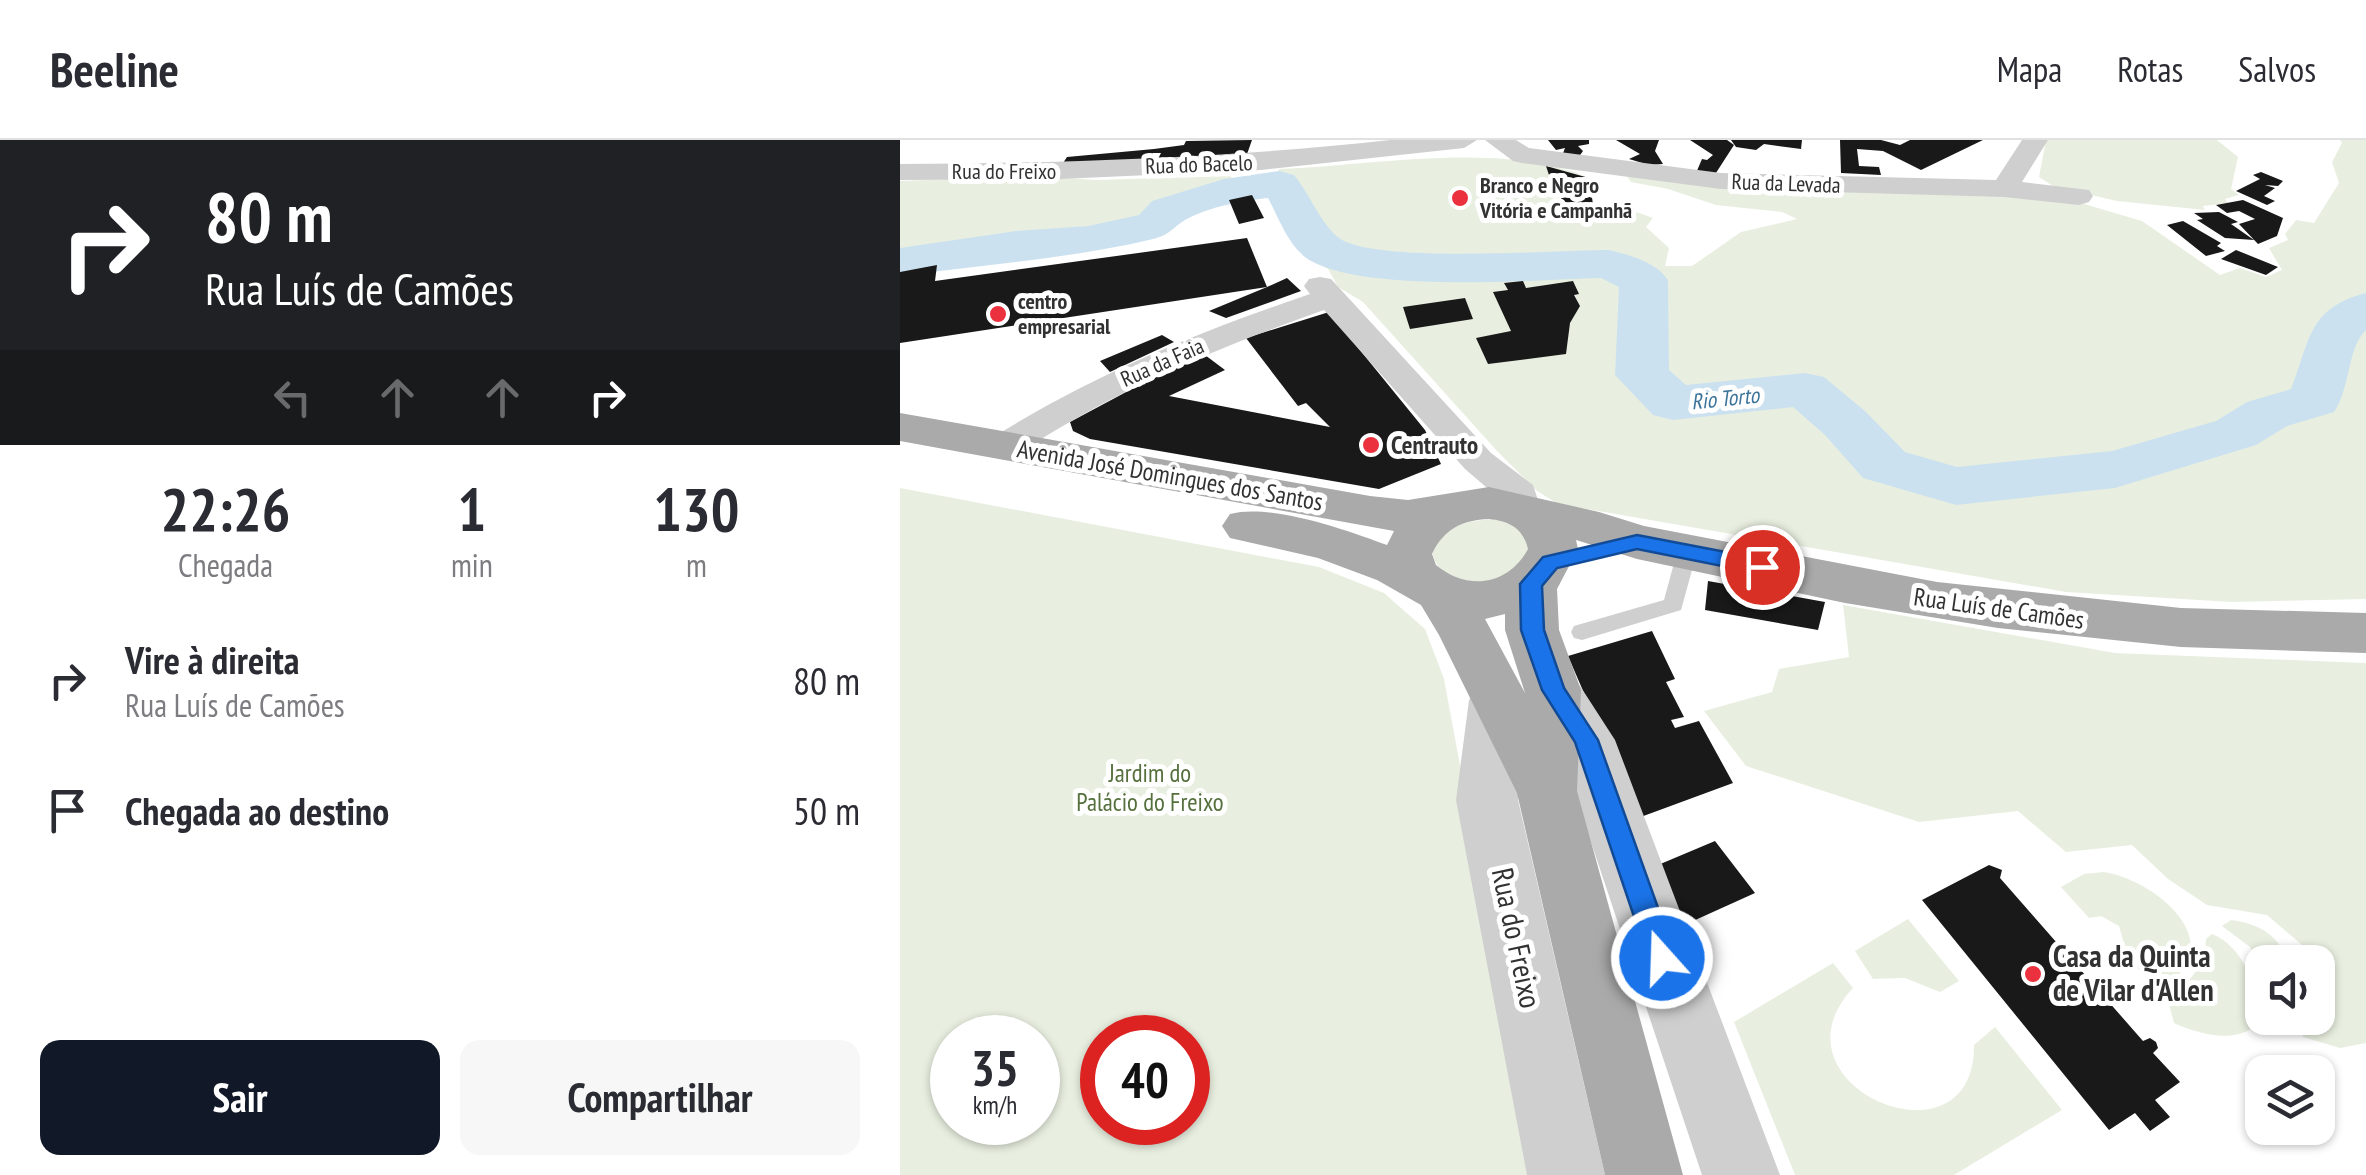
<!DOCTYPE html>
<html lang="pt">
<meta charset="utf-8">
<style>
:root{--surface:#fff;--page:#f7f7f7;--text:#2b2b33;--muted:#7c7c81;--line:#e1e1e2;--accent:#111827}
body{margin:0;font-family:"PT Sans Narrow",sans-serif;background:var(--page);color:var(--text);height:100vh;display:flex;flex-direction:column;font-size:38px;white-space:nowrap}
*{box-sizing:border-box;margin:0}
p{font-size:32px;color:var(--muted)}
.icon{flex:none;width:55px;height:55px;fill:none;stroke:currentColor;stroke-width:2;stroke-linecap:round;stroke-linejoin:round}
.map{position:relative;flex:1;overflow:hidden}
.drawer{display:flex;flex-direction:column;background:var(--surface);width:900px}
.drawer>*{flex:none}
.hud{background:#202124;color:#fff;overflow:hidden}
.buttons{position:absolute;left:1345px;top:805px;display:grid;gap:20px}
.buttons a{display:grid;place-items:center;width:90px;height:90px;border-radius:20px;background:var(--surface);box-shadow:0 2px 8px #0004;font-size:50px}
.speed{position:absolute;left:30px;top:875px;display:flex;gap:20px;font-size:50px;font-weight:700;text-align:center}
.speed>*{display:grid;place-content:center;width:130px;height:130px;border-radius:50%;background:var(--surface);box-shadow:0 2px 8px #0004;line-height:1}
.speed small{font-size:25px;font-weight:400}
.speed .limit{border:15px solid #d22;background:#fff;color:#111}
.pin{position:absolute;display:grid;place-items:center;width:85px;height:85px;color:#fff;margin:-42px;border:5px solid #fff;border-radius:50%;box-shadow:0 2px 10px #0007}
.me{position:absolute;width:110px;margin:-55px;rotate:340deg;stroke-linejoin:round;filter:drop-shadow(0 0 8px #0008)}
.turn{display:flex;align-items:center;gap:35px;height:210px;padding:0 40px;font-size:45px}
.turn .icon{width:130px;height:130px;stroke-width:2.5}
.turn b{display:block;font-size:70px;line-height:85px}
.lanes{display:flex;align-items:center;height:95px;padding:0 40px;background:#0003;justify-content:center;gap:50px;direction:ltr}
.lanes .off{opacity:.35}
.eta{display:flex;justify-content:space-evenly;align-items:center;height:170px;text-align:center}
.eta b{font-size:60px;font-weight:600;line-height:70px}
.button{display:flex;gap:20px;margin-top:auto;padding:20px 40px}
.button a{flex:1;height:115px;border-radius:20px;background:var(--accent);color:#fff;font-size:40px;font-weight:600;line-height:115px;text-align:center}
.button a+a{background:var(--page);color:var(--text)}
ul{padding:0;list-style:none}
li{display:flex;align-items:center;gap:30px;height:130px;padding:0 40px}
li div{flex:1}
li b{display:block;font-size:38px}
li em{font-style:normal}
header{display:flex;align-items:center;gap:60px;box-sizing:border-box;height:140px;padding:0 50px;background:var(--surface);border-bottom:2px solid var(--line)}
header strong{font-size:48px}
nav{display:flex;gap:55px;margin-inline-start:auto;font-size:35px}
main{display:flex;flex:1;min-height:0}
.map>svg:first-child{display:block}
</style>
<header>
<strong>Beeline</strong>
<nav><a>Mapa</a><a>Rotas</a><a>Salvos</a></nav>
</header>
<main>
<section class="drawer">
<div class="hud">
<div class="turn"><svg class="icon" aria-label="right" viewBox="0 0 24 24"><path d="M7 20v-9h11M14 6l5 5-5 5"/></svg><div><b>80 m</b>Rua Luís de Camões</div></div>
<div class="lanes"><svg class="icon off" aria-label="left" viewBox="0 0 24 24"><path d="M17 20v-9H6M10 6l-5 5 5 5"/></svg><svg class="icon off" aria-label="ahead" viewBox="0 0 24 24"><path d="M12 20V5M6 11l6-6 6 6"/></svg><svg class="icon off" aria-label="ahead" viewBox="0 0 24 24"><path d="M12 20V5M6 11l6-6 6 6"/></svg><svg class="icon" aria-label="right" viewBox="0 0 24 24"><path d="M7 20v-9h11M14 6l5 5-5 5"/></svg></div>
</div>
<div class="eta">
<div><b>22:26</b><p>Chegada</p></div>
<div><b>1</b><p>min</p></div>
<div><b>130</b><p>m</p></div>
</div>
<ul>
<li><svg class="icon" aria-label="right" viewBox="0 0 24 24"><path d="M7 20v-9h11M14 6l5 5-5 5"/></svg><div><b>Vire à direita</b><p>Rua Luís de Camões</p></div><em>80 m</em></li>
<li><svg class="icon" aria-label="arrive" viewBox="0 0 24 24"><path d="M6 21V4h12l-3 4 3 4H6"/></svg><div><b>Chegada ao destino</b></div><em>50 m</em></li>
</ul>
<div class="button"><a>Sair</a><a>Compartilhar</a></div>
</section>
<div class="map">
<svg width="1466" height="1035" viewBox="0 0 1466 1035">
<rect width="100%" height="100%" fill="#fff"/>
<path fill="#e8efe0" fill-rule="evenodd" d="M1146 0H1317L1338 17 1331 49 1339 55 1325 59 1328 63 1303 66 1305 70 1217 61 1153 46 1139 37Z
M1440 0H1466V459L1332 462 1166 452 658 364 637 351 597 311 463 162 438 147 428 129 410 118 372 51 379 29C473 26 601 0 689 38L695 71 728 69 753 78 746 87 769 108 765 126H792L841 92 897 79 882 72 816 65 768 49 731 42 726 35 1143 58 1181 63 1242 81 1320 135 1340 128 1366 137 1382 130 1369 108 1388 100 1385 94 1396 80 1414 83 1439 43 1432 22 1442 3Z
M140 36 195 40 330 36 347 54 318 61 234 97 27 122 0 130V41Z
M0 348 419 427 484 453 525 489 544 539 636 1035H0ZM52 898H138V982H52ZM202 898H288V982H202Z
M595 379C613 384 626 390 629 410 625 416 621 426 616 430 562 481 470 386 595 379Z
M943 465 1215 513 1466 523V903L1440 908 1403 897 1400 878H1418V822H1407L1402 805 1367 775 1307 765 1268 739 1232 705 1166 712 1118 671 1019 682 846 626 804 571 872 552 879 529 949 517Z
M1204 732C1259 741 1335 808 1259 849L1218 809 1223 800 1219 786 1201 776 1189 778 1161 747 1184 734Z
M1008 779 1059 841 1040 852 1005 838 973 839 955 811Z
M1331 780C1356 783 1382 795 1386 822L1362 824 1350 807 1322 786Z
M1312 794C1343 806 1359 849 1361 879 1343 906 1300 895 1274 883L1269 864C1286 840 1305 831 1306 799Z
M933 823 953 848C862 946 1075 1035 1074 905L1095 887 1162 970 1054 1035H895L834 882Z"/>
<g fill="none" stroke-linecap="round" stroke-linejoin="round">
<path fill="#cce1ef" fill-rule="evenodd" d="M379 31 394 35C410 54 420 83 439 98 475 124 657 110 709 110 730 115 756 122 768 140L769 230 786 245 905 233 924 237 965 271 1005 312 1057 327 1212 311 1316 281 1347 262 1391 249C1410 202 1407 168 1466 153V190C1447 208 1451 247 1434 272L1387 286 1356 305 1215 348 1056 365 963 338 925 295 893 267 773 280 753 275 715 235 719 147 701 138C632 140 469 153 411 121 389 109 379 78 368 58 342 61 308 67 285 80 272 88 270 95 253 99 170 119 85 124 0 136V108L116 91 188 86 239 75 252 61 324 39Z"/>
</g>
<path fill="#191919" d="M352 0 346 17 257 21 261 13H253L251 22 161 26 167 17 254 9 284 5 286 1Z
M648 0H689V4L678 6 683 11 678 18 662 16 665 8 656 10Z
M716 0H759L755 11 763 24 749 25 729 19 740 14Z
M790 0H827L834 5 814 36 796 33 802 19 807 20 813 15Z
M831 0H902L901 9 864 4 856 10 836 7Z
M940 0H981L1000 5 1010 0H1083L1021 30 983 11 957 9 959 26 979 27 981 35 941 33Z
M646 26 689 38 695 78 664 80 660 75 662 41H651Z
M1361 32 1383 41 1378 46 1365 45 1375 48 1364 56 1375 61 1367 65 1336 51 1360 39 1353 35Z
M352 55 364 78 339 84 329 60Z
M1343 60 1383 78 1377 96 1358 104 1339 84 1355 79 1339 71 1327 73 1316 65Z
M1319 72 1338 82 1331 84 1354 100 1325 98 1297 80 1303 79 1294 73Z
M1283 81 1321 103 1317 106 1325 111 1306 116 1267 85Z
M347 98 367 147 387 138 401 151 326 178 309 171 367 147 0 203V132L37 125 35 141Z
M1336 110 1378 127 1366 135 1321 119Z
M623 141 626 148 673 141 679 154 674 155 680 166 670 183 666 214 588 224 576 198 611 191 593 152 608 150 604 143Z
M565 158 573 179 510 189 503 167Z
M429 172 525 290 541 324 479 349 190 299 173 291 170 282 301 212 325 230 269 256 430 287 406 263 398 266 346 198Z
M262 195 274 202 210 232 200 221Z
M808 441 925 462 918 490 805 470Z
M752 491 775 539 766 542 784 577 771 580 775 588 799 581 833 643 738 678 668 516Z
M815 701 855 753 782 786 758 725Z
M1089 725 1102 730 1100 738 1243 901 1250 898 1256 902 1258 908 1253 913 1280 942 1255 960 1270 977 1250 991 1235 973 1209 990 1022 760Z"/>
<g fill="none" stroke-linecap="round" stroke-linejoin="round">
<path fill="#cfcfcf" fill-rule="evenodd" d="M787 405 797 412 781 470 682 500 674 498 671 492 674 486 764 460 777 412Z"/>
<path fill="#cfcfcf" fill-rule="evenodd" d="M490 0H577L564 8 361 30 160 39 0 40V24C164 23 327 18 490 0Z
M585 0H616L629 8 821 33 1096 40 1122 0H1148L1122 42 1189 50 1193 56 1189 62 1179 65 1104 57 821 49 622 23 613 21Z
M420 137 431 139 591 313 633 345 641 369 635 378 621 382 607 378 600 359 565 329 424 170C317 208 213 251 118 314L105 318 92 314 86 306 92 298C192 235 298 192 410 154L404 146 409 139Z"/>
<path fill="#cfcfcf" fill-rule="evenodd" d="M653 528 673 535 715 600 880 1035H802L659 606 625 550 633 535Z
M597 538 617 545 625 560 618 660 705 1035H627L556 660 569 560 577 545Z"/>
<path fill="#aaa" fill-rule="evenodd" d="M0 273 470 356 508 360 589 347 699 372 744 386 1037 442 1281 468 1466 473V513L1281 507 1098 488 945 463 737 419 676 400 678 409 657 449 659 490 681 550 677 651 783 1035H705L617 653 539 495 521 465 477 440 418 418 330 398 322 386 330 374C371 363 446 390 487 405L494 391 0 301ZM589 379C609 381 623 388 628 409 608 446 567 451 536 425L532 414C544 389 562 380 589 379ZM605 474V490L625 553 585 479Z"/>
</g>
<path fill="#1a73e8" stroke="#114b97" stroke-width="2.5" d="M737 395 862 419 873 427 862 434 737 409 657 428 642 446 644 490 664 548 698 600 776 818 772 827 762 831 752 827 748 818 675 602 642 550 621 490 620 444 643 417Z"/>
<g fill="#ec313e" stroke="#fff" stroke-width="4">
<circle cx="560" cy="58" r="10"/>
<circle cx="98" cy="174" r="10"/>
<circle cx="471" cy="305" r="10"/>
<circle cx="1133" cy="834" r="10"/>
</g>
<g text-anchor="middle" stroke-width="10" stroke-linejoin="round" paint-order="stroke">
<g font-size="22" fill="#323232" stroke="#fff">
<text transform="translate(299 24) rotate(-2)" y="8">Rua do Bacelo</text>
<text x="104" y="39">Rua do Freixo</text>
<text transform="translate(886 43) rotate(2)" y="8">Rua da Levada</text>
<text transform="translate(262 222) rotate(-24)" y="8">Rua da Faia</text>
</g>
<g font-size="22" font-weight="bold" fill="#323232" stroke="#fff" text-anchor="start">
<text x="580" y="53">Branco e Negro<tspan x="580" dy="25">Vitória e Campanhã</tspan></text>
<text x="118" y="169">centro<tspan x="118" dy="25">empresarial</tspan></text>
</g>
<g font-size="22" font-style="italic" fill="#3b7499" stroke="#fff">
<text transform="translate(825 258) rotate(-6)" y="8">Rio Torto</text>
</g>
<g font-size="25" font-weight="bold" fill="#323232" stroke="#fff" text-anchor="start">
<text x="491" y="314">Centrauto</text>
</g>
<g font-size="25" fill="#323232" stroke="#fff">
<text transform="translate(270 335) rotate(10)" y="9">Avenida José Domingues dos Santos</text>
<text transform="translate(1099 468) rotate(8)" y="9">Rua Luís de Camões</text>
</g>
<g font-size="25" fill="#55703d" stroke="#fff">
<text x="250" y="642">Jardim do<tspan x="250" dy="29">Palácio do Freixo</tspan></text>
</g>
<g font-size="30" fill="#323232" stroke="#fff">
<text transform="translate(616 798) rotate(78)" y="10">Rua do Freixo</text>
</g>
<g font-size="30" font-weight="bold" fill="#323232" stroke="#fff" text-anchor="start">
<text x="1153" y="827">Casa da Quinta<tspan x="1153" dy="34">de Vilar d'Allen</tspan></text>
</g>
</g>
</svg>
<div class="buttons">
<a><svg class="icon" aria-label="sound" viewBox="0 0 24 24"><path d="M4 9h4l5-4v14l-5-4H4zM17 9q2 3 0 6"/></svg></a>
<a><svg class="icon" aria-label="layers" viewBox="0 0 24 24"><path d="M12 4l9 5-9 5-9-5zM3 14l9 5 9-5"/></svg></a>
</div>
<div class="speed"><div>35<small>km/h</small></div><div class="limit">40</div></div>
<div class="pin" style="left:862px;top:427px;background:#d93025"><svg class="icon" aria-label="arrive" viewBox="0 0 24 24"><path d="M6 21V4h12l-3 4 3 4H6"/></svg></div>
<svg class="me" style="left:762px;top:818px" viewBox="-20 -20 40 40"><circle r="17" fill="#1a73e8" stroke="#fff" stroke-width="3"/><path d="M0-11L8 9 0 5-8 9z" fill="#fff"/></svg>
</div>
</main>
